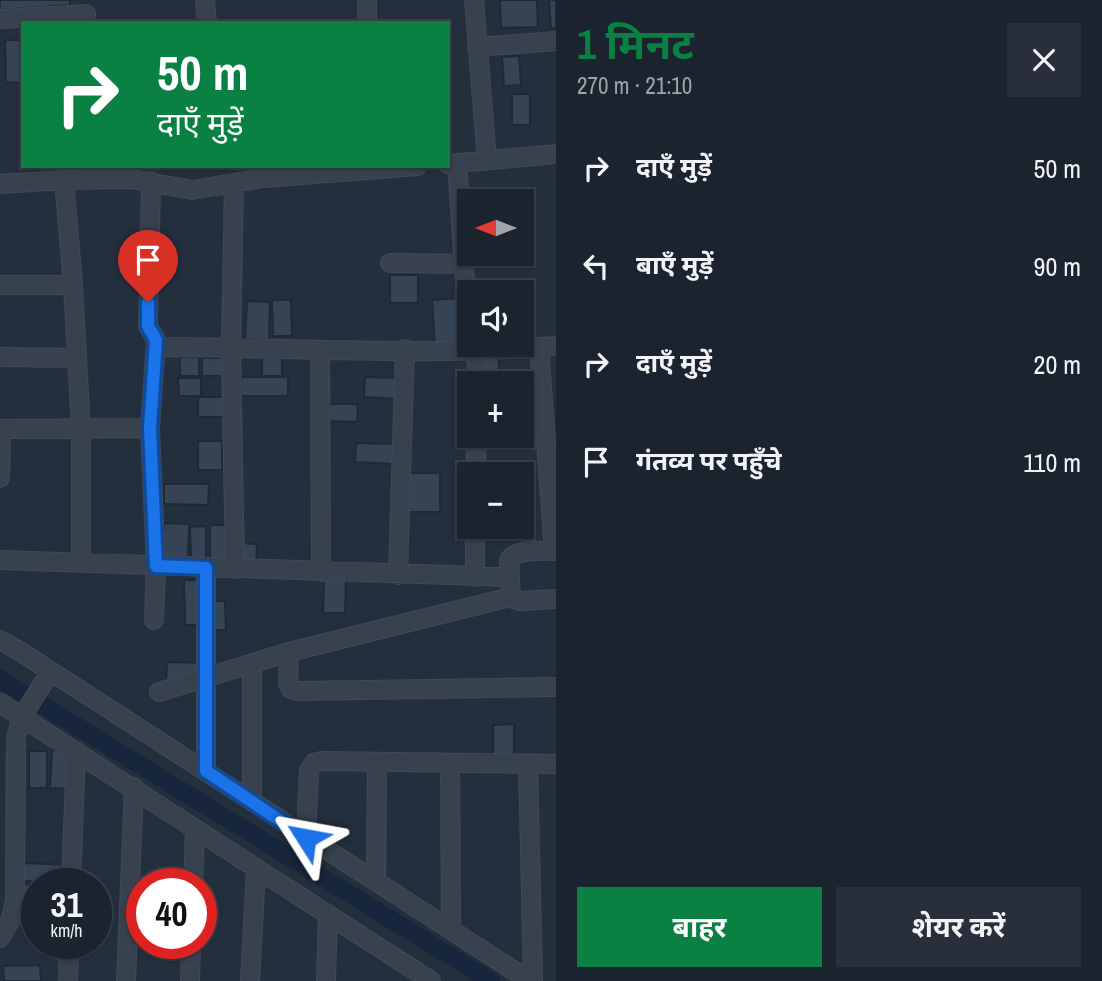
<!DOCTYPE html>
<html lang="hi">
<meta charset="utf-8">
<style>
:root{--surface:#1b232e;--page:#282f3a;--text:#f1f3f6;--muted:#a0a4aa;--line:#39404a;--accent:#0b8043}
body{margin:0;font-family:"Archivo Narrow","Noto Sans Devanagari",sans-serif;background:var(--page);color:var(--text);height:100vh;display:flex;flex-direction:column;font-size:26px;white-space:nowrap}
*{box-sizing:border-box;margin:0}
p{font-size:23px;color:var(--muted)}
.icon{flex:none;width:38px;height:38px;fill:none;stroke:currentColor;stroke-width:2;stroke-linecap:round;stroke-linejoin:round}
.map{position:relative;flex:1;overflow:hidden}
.sheet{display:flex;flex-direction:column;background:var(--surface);width:546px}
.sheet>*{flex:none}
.banner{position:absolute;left:21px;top:21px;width:429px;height:147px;border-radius:0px;box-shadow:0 2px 5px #0004,0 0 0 2px var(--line);background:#0b8043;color:#fff;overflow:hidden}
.needle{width:46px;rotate:270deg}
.buttons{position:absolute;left:457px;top:189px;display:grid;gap:14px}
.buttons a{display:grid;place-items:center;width:77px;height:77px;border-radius:0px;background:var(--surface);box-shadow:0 2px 5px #0004,0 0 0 2px var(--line);font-size:35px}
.speed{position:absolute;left:21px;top:868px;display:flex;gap:14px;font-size:35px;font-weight:700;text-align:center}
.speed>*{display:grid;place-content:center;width:91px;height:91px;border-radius:50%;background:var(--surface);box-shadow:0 2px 5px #0004,0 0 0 2px var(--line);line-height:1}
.speed small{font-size:18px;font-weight:400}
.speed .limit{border:10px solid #d22;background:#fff;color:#111}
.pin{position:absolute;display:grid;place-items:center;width:60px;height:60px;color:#fff;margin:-72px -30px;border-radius:50% 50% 50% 0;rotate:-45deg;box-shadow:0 0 7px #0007}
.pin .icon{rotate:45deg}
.me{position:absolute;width:77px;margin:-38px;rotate:304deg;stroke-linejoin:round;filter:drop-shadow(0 0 5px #0008)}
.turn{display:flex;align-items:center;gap:24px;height:147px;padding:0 21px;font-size:32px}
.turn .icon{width:91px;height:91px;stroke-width:2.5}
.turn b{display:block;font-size:49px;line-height:60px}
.round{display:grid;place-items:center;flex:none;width:74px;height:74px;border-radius:0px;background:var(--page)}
.summary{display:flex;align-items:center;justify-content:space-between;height:119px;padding:0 21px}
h1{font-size:42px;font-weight:700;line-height:52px;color:var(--accent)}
.button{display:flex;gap:14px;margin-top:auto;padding:14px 21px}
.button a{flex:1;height:80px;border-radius:0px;background:var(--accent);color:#fff;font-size:28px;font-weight:700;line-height:80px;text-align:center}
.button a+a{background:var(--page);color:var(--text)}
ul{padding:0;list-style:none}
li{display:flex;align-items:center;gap:21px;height:98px;padding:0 21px}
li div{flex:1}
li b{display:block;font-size:26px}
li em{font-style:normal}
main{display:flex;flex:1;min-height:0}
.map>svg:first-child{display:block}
</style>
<main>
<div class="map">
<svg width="556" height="981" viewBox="0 0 556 981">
<rect width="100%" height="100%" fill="#242f3e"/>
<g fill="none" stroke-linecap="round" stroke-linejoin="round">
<path stroke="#17263c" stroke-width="18" d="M0 679 491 981"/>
</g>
<path fill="#364354" stroke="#1f2835" stroke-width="2" d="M0 0H70V5L0 10Z
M500 0H537L538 27 501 28Z
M549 0H556V28L551 29Z
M5 40H22L23 82 6 83Z
M519 56 521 85 504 86 502 57Z
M512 94H530V125H512Z
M390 275H418V303H390Z
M461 298 464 347 435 348 432 300Z
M272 300H291L292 336H273Z
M247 301 270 302 269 339H245Z
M499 355V383H480L479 356Z
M180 357H199V376H180Z
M202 358H224V376H202Z
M262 358H282V376H262Z
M241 377H288V396H241Z
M365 377 399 378 398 399 364 397Z
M178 378H201V396H179Z
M198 397H224V417H198Z
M328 404H358L357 422 327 421Z
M198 441H222V470H198Z
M356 443 394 444 393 464 355 462Z
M404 473H440V512H404Z
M164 484H209L208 505 164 504Z
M164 523 189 524 188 561 162 560Z
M210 525H230L231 561 210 562Z
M206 526V559H191L190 527Z
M240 543 257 544 256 567 239 566Z
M324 579H346L345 613H323Z
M184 580H203V625H185Z
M209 601H225L226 630H210Z
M167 662 202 663 203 675 166 682Z
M514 724V762H493V725Z
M52 750 73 751 71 789 50 788Z
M29 751H47V788H29Z
M24 863 68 865 67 883 24 881Z
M23 884 37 885V913L22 912Z
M40 965 41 981H4L3 966Z"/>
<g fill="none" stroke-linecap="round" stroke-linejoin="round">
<g stroke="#414a57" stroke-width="20">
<path id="minor" d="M205 0 207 23
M367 0V23
M474 0 487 160
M0 19 86 14
M477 47 556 41
M457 163 469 341
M448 164 556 154
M64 180 73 285 81 430V563
M151 181 148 326 156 340 150 428 156 566 154 620
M234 183 231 347 235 569
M0 184 64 180 131 179 192 190 264 178 417 166
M390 263 464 264
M0 285H73
M156 347C289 347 423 357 556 346
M539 347 554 551
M320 351 321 572
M0 357 76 358
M476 383 477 350
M0 429 150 428
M476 474V436
M0 478 1 429
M556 551C542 551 518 548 509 560L511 597 519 601 556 599
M0 560 510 577
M206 568V771
M398 575 405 349
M475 577V527
M0 640 21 652 530 981
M289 652 288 683 291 689 298 691 556 687
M252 663V801
M159 692 289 652 511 597
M0 703 431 981
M450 763 451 930
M528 763 533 981
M306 838 309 771 314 763 322 761 556 764
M376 881 377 762
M71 884 76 751
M193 884 195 829
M0 938 11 919 15 900 16 737 22 717 50 672
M68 981 69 943
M126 981 134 787
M190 981 191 943
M250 981 256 870
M326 981 328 914"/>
</g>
<use href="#minor" stroke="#38414e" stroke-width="18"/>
</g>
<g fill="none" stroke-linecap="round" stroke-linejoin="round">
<g stroke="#114b97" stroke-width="18">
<path id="route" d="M148 302V326L156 340 150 428 156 566 206 568V771L306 838"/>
</g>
<use href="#route" stroke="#1a73e8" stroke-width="12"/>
</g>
</svg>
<div class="buttons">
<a><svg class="needle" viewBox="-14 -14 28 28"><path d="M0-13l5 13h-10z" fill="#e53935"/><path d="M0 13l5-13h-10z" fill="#a0a4aa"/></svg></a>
<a><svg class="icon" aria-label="sound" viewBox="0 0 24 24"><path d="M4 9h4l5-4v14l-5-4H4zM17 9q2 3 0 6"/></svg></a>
<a>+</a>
<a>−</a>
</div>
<div class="speed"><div>31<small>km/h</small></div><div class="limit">40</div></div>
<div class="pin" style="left:148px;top:302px;background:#d93025"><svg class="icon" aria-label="arrive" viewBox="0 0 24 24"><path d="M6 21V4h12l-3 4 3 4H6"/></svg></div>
<svg class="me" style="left:306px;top:838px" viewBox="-20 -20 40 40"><path d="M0-17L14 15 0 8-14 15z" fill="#1a73e8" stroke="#fff" stroke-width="4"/></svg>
<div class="banner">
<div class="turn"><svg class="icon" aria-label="right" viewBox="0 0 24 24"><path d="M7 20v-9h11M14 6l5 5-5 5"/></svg><div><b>50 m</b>दाएँ मुड़ें</div></div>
</div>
</div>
<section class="sheet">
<div class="summary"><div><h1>1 मिनट</h1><p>270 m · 21:10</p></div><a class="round"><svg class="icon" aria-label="close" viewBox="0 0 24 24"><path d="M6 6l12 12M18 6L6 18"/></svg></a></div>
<ul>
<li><svg class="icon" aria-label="right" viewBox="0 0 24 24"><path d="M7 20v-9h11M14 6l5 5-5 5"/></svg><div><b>दाएँ मुड़ें</b></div><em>50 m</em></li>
<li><svg class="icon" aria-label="left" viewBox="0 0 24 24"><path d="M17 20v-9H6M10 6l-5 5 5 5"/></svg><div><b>बाएँ मुड़ें</b></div><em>90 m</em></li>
<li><svg class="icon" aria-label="right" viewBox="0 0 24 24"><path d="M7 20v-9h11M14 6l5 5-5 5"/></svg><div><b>दाएँ मुड़ें</b></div><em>20 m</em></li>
<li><svg class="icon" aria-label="arrive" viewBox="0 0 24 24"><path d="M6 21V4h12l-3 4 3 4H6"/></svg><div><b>गंतव्य पर पहुँचे</b></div><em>110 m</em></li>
</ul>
<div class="button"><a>बाहर</a><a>शेयर करें</a></div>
</section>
</main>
